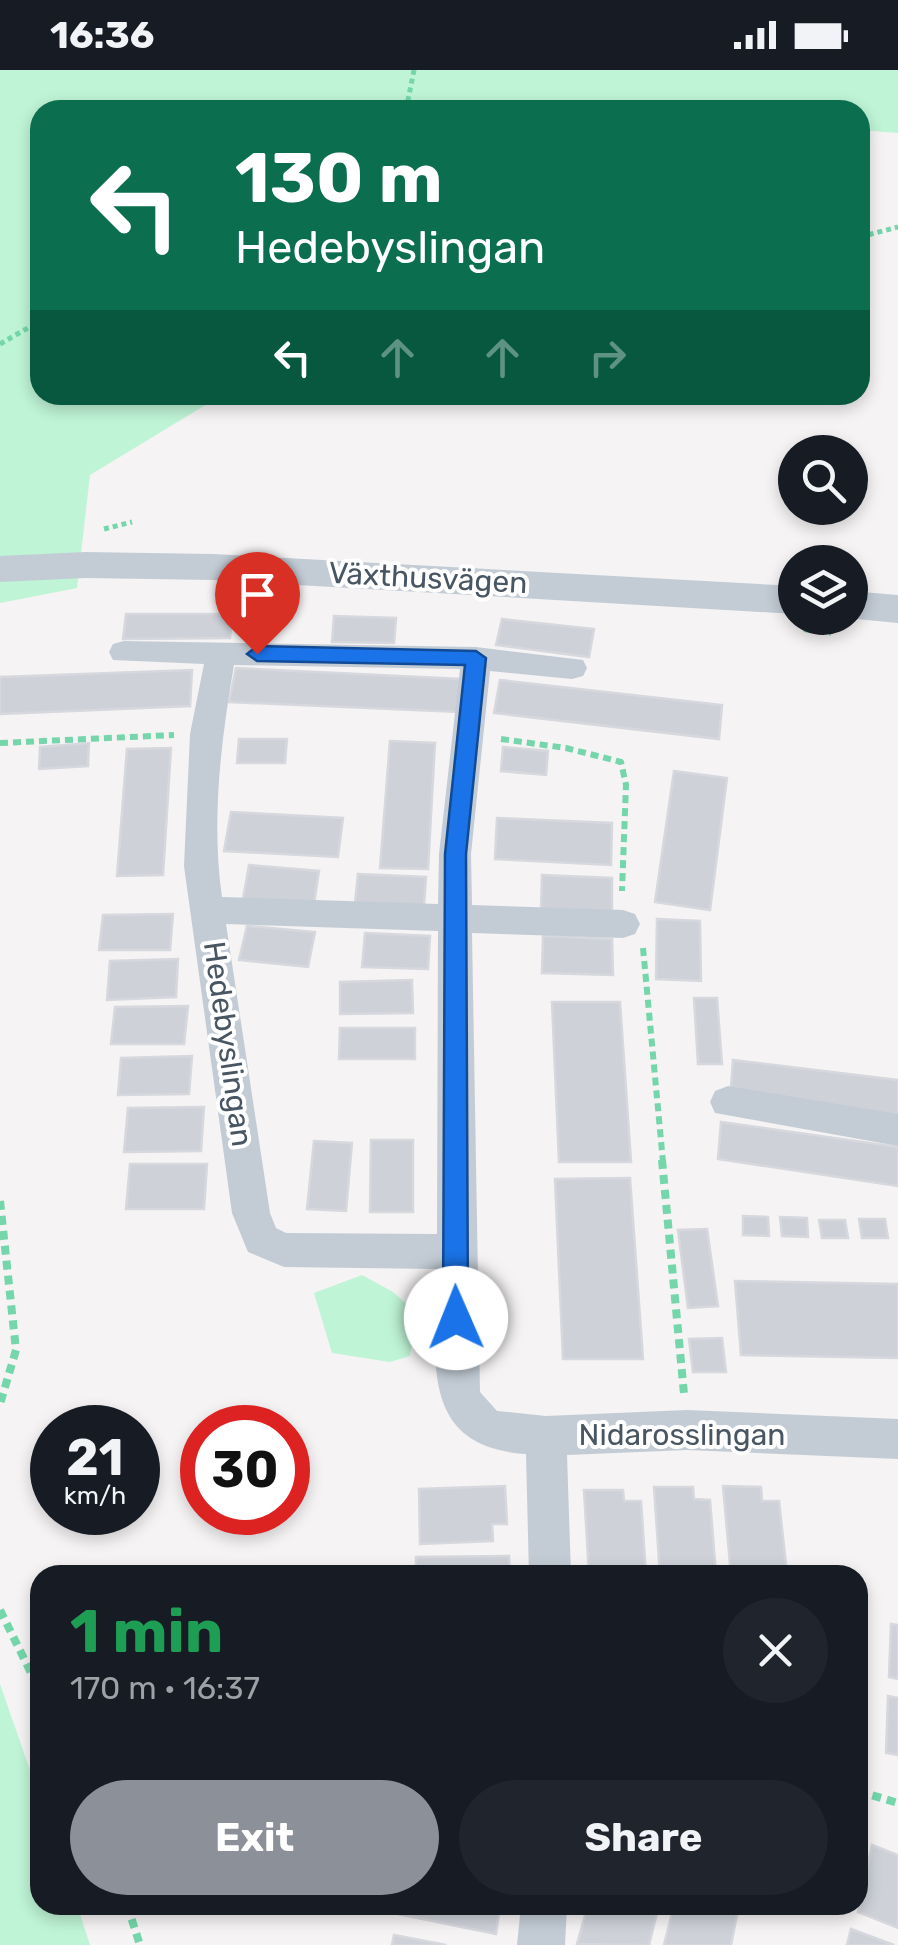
<!DOCTYPE html>
<meta charset="utf-8">
<style>
:root{--surface:#171b24;--page:#20242c;--text:#f1f3f6;--muted:#9ea1a6;--accent:#8c9099}
body{margin:0;font-family:Rubik,sans-serif;background:var(--page);color:var(--text);height:100vh;display:flex;flex-direction:column;font-size:38px;white-space:nowrap}
*{box-sizing:border-box;margin:0}
p{font-size:32px;color:var(--muted)}
.icon{flex:none;width:55px;height:55px;fill:none;stroke:currentColor;stroke-width:2;stroke-linecap:round;stroke-linejoin:round}
.map{position:relative;flex:1;overflow:hidden}
.panel{position:absolute;left:30px;top:1495px;width:838px;height:350px;display:flex;flex-direction:column;background:var(--surface);border-radius:30px;box-shadow:0 5px 15px #0003}
.panel>*{flex:none}
.banner{position:absolute;left:30px;top:30px;width:840px;height:305px;border-radius:30px;box-shadow:0 5px 15px #0003;background:#0b6e4f;color:#fff;overflow:hidden}
.tools{position:absolute;left:778px;top:365px;display:grid;gap:20px}
.tools a{display:grid;place-items:center;width:90px;height:90px;border-radius:50%;background:var(--surface);box-shadow:0 5px 15px #0003;font-size:50px}
.speed{position:absolute;left:30px;top:1335px;display:flex;gap:20px;font-size:50px;font-weight:700;text-align:center}
.speed>*{display:grid;place-content:center;width:130px;height:130px;border-radius:50%;background:var(--surface);box-shadow:0 5px 15px #0003;line-height:1}
.speed small{font-size:25px;font-weight:400}
.speed .limit{border:15px solid #d22;background:#fff;color:#111}
.pin{position:absolute;display:grid;place-items:center;width:85px;height:85px;color:#fff;margin:-102px -42px;border-radius:50% 50% 50% 0;rotate:-45deg;box-shadow:0 0 10px #0007}
.pin .icon{rotate:45deg}
.me{position:absolute;width:110px;margin:-55px;rotate:359deg;stroke-linejoin:round;filter:drop-shadow(0 0 8px #0008)}
.turn{display:flex;align-items:center;gap:35px;height:210px;padding:0 40px;font-size:45px}
.turn .icon{width:130px;height:130px;stroke-width:2.5}
.turn b{display:block;font-size:70px;line-height:85px}
.lanes{display:flex;align-items:center;height:95px;padding:0 40px;background:#0003;justify-content:center;gap:50px;direction:ltr}
.lanes .off{opacity:.35}
.round{display:grid;place-items:center;flex:none;width:105px;height:105px;border-radius:52px;background:var(--page)}
.overview{display:flex;align-items:center;justify-content:space-between;height:170px;padding:0 40px}
h1{font-size:60px;font-weight:700;line-height:75px;color:#1e9e55}
.button{display:flex;gap:20px;margin-top:auto;padding:20px 40px}
.button a{flex:1;height:115px;border-radius:60px;background:var(--accent);color:#fff;font-size:40px;font-weight:700;line-height:115px;text-align:center}
.button a+a{background:var(--page);color:var(--text)}
.status{display:flex;justify-content:space-between;align-items:center;height:70px;padding:0 50px;background:var(--surface);direction:ltr}
.status svg{height:28px;fill:currentColor}
.map>svg:first-child{display:block}
</style>
<div class="status"><b>16:36</b><svg viewBox="0 0 49 12"><path d="M0 12V9h3v3zM5 12V6h3v6zM10 12V3h3v9zM15 12V0h3v12zM26 1h20v11H26zM47 4h2v5h-2z"/></svg></div>
<div class="map">
<svg width="898" height="1875" viewBox="0 0 898 1875">
<rect width="100%" height="100%" fill="#f5f3f3"/>
<path fill="#bff4d6" d="M0 0H898V63L860 60V40H40V325H222L90 405 77 518 0 533Z
M362 1205 393 1222 418 1244 410 1286 390 1292 332 1283 314 1223Z
M0 1614 40 1729V1835H77L90 1875H0Z"/>
<path fill="#ced1d8" stroke="#d6d8de" stroke-width="2.5" d="M126 544H232L230 568 123 569Z
M334 546 396 548 394 573 332 572Z
M502 549 594 559 589 587 496 575Z
M236 598 461 609 459 642 229 632Z
M192 600 190 636 0 644V607Z
M500 610 722 635 719 669 494 643Z
M239 669H287L285 693H237Z
M390 671 435 673 428 799 380 798Z
M89 673 88 696 39 699 40 677Z
M503 677 548 681 546 705 501 701Z
M171 678 163 805 117 806 127 679Z
M674 701 727 708 710 840 655 832Z
M231 742 343 748 338 787 224 781Z
M497 748 612 753 611 795 495 789Z
M249 795 319 801 314 834 243 829Z
M358 804 426 807 424 836 355 833Z
M542 805 612 808V843L541 839Z
M173 844 170 880H99L103 845Z
M657 849 700 851 701 911 656 909Z
M247 856 315 862 308 897 239 890Z
M365 863 430 866 428 899 362 897Z
M543 866 612 869 613 905 542 903Z
M178 889 176 927 107 930 110 891Z
M412 910 413 943 340 944V912Z
M694 928H717L722 994H698Z
M552 932H620L631 1092H559Z
M188 936 184 974H111L115 937Z
M340 958H415V989H339Z
M192 986 189 1024 118 1025 121 988Z
M733 990 898 1010V1050L730 1030Z
M204 1037 201 1081 124 1082 128 1038Z
M721 1052 898 1077V1116L718 1089Z
M371 1070H413V1142H370Z
M314 1071 352 1073 346 1141 307 1139Z
M130 1094H207L204 1139H126Z
M630 1108 643 1289H563L555 1109Z
M743 1146 768 1147 769 1166 743 1165Z
M780 1147 807 1148 808 1167 782 1166Z
M859 1149H885L888 1168H862Z
M819 1150H845L848 1168H822Z
M707 1159 718 1236 688 1238 678 1160Z
M735 1211 898 1214V1288L741 1285Z
M722 1268 726 1302H693L689 1269Z
M505 1416 507 1454H492L493 1471 420 1474 419 1419Z
M723 1416 761 1417 762 1431H779L787 1504 731 1505Z
M654 1417H693L694 1429 710 1430 716 1505H660Z
M584 1420H623L624 1431H641L646 1505H589Z
M509 1486 510 1505H416V1487Z
M891 1554 898 1555V1609L889 1607Z
M888 1626 898 1628V1685L886 1683Z
M872 1775 898 1785V1858L858 1842Z
M400 1835H500L496 1864 398 1844Z
M588 1835H659L649 1875 577 1874Z
M674 1835H739L731 1875H664Z
M851 1859 894 1875H847Z
M394 1865 446 1875H392Z"/>
<g fill="none" stroke-linecap="round" stroke-linejoin="round">
<path stroke="#74d6aa" stroke-width="5" stroke-dasharray="5 4" stroke-linecap="butt" d="M406 40 414 0
M860 167 898 157
M0 274 40 251
M104 459 132 452"/>
<path stroke="#74d6aa" stroke-width="6" stroke-dasharray="8 5" stroke-linecap="butt" d="M804 559 831 563
M501 669 566 678 621 692 626 715 622 821
M0 673 174 665
M643 878 663 1092"/>
<path stroke="#74d6aa" stroke-width="8" stroke-dasharray="9 6" stroke-linecap="butt" d="M662 1090 684 1324
M0 1131 16 1280 0 1334
M0 1540 40 1621
M858 1721 898 1733
M127 1835 140 1875"/>
<path fill="#c3ccd5" fill-rule="evenodd" d="M124 571 476 577 583 590 587 598 583 606 572 609 490 601 471 784 472 835 623 840 635 844 640 854 635 864 623 868 472 863 480 1322 497 1341 546 1346 687 1340 898 1349V1389L687 1380 567 1385 571 1505H529L526 1384C414 1377 437 1282 437 1199L284 1197 248 1182 232 1143 184 796 190 664 204 594 113 590 109 582 113 574ZM234 595 460 599 439 784 438 834 222 827C211 751 221 670 234 595ZM226 854 438 861 437 1164 286 1163 276 1158 270 1143Z
M728 1016 898 1044V1076L715 1043 710 1032 715 1021Z
M521 1835H567L565 1875H517Z"/>
<path fill="#c3ccd5" fill-rule="evenodd" d="M85 482 213 484 795 516V544L213 510 85 508 0 512V486Z
M850 521 898 525V553L846 548H850Z"/>
</g>
<path fill="#1a73e8" stroke="#114b97" stroke-width="2.5" d="M257 576 476 581 486 588 466 784 468 1248 464 1256 456 1260 447 1256 443 1248 445 784 465 595 257 591 247 584Z"/>
<g text-anchor="middle" stroke-width="8" stroke-linejoin="round" paint-order="stroke">
<g font-size="30" fill="#485562" stroke="#fff">
<text transform="translate(428 508) rotate(3)" y="10">Växthusvägen</text>
<text transform="translate(228 974) rotate(82)" y="10">Hedebyslingan</text>
<text x="682" y="1375">Nidarosslingan</text>
</g>
</g>
</svg>
<div class="tools">
<a><svg class="icon" aria-label="search" viewBox="0 0 24 24"><circle cx="10" cy="10" r="6"/><path d="M15 15l6 6"/></svg></a>
<a><svg class="icon" aria-label="layers" viewBox="0 0 24 24"><path d="M12 4l9 5-9 5-9-5zM3 14l9 5 9-5"/></svg></a>
</div>
<div class="speed"><div>21<small>km/h</small></div><div class="limit">30</div></div>
<div class="pin" style="left:257px;top:584px;background:#d93025"><svg class="icon" aria-label="arrive" viewBox="0 0 24 24"><path d="M6 21V4h12l-3 4 3 4H6"/></svg></div>
<svg class="me" style="left:456px;top:1248px" viewBox="-20 -20 40 40"><circle r="19" fill="#fff"/><path d="M0-13L10 11 0 6-10 11z" fill="#1a73e8"/></svg>
<div class="banner">
<div class="turn"><svg class="icon" aria-label="left" viewBox="0 0 24 24"><path d="M17 20v-9H6M10 6l-5 5 5 5"/></svg><div><b>130 m</b>Hedebyslingan</div></div>
<div class="lanes"><svg class="icon" aria-label="left" viewBox="0 0 24 24"><path d="M17 20v-9H6M10 6l-5 5 5 5"/></svg><svg class="icon off" aria-label="ahead" viewBox="0 0 24 24"><path d="M12 20V5M6 11l6-6 6 6"/></svg><svg class="icon off" aria-label="ahead" viewBox="0 0 24 24"><path d="M12 20V5M6 11l6-6 6 6"/></svg><svg class="icon off" aria-label="right" viewBox="0 0 24 24"><path d="M7 20v-9h11M14 6l5 5-5 5"/></svg></div>
</div>
<section class="panel">
<div class="overview"><div><h1>1 min</h1><p>170 m · 16:37</p></div><a class="round"><svg class="icon" aria-label="close" viewBox="0 0 24 24"><path d="M6 6l12 12M18 6L6 18"/></svg></a></div>
<div class="button"><a>Exit</a><a>Share</a></div>
</section>
</div>
